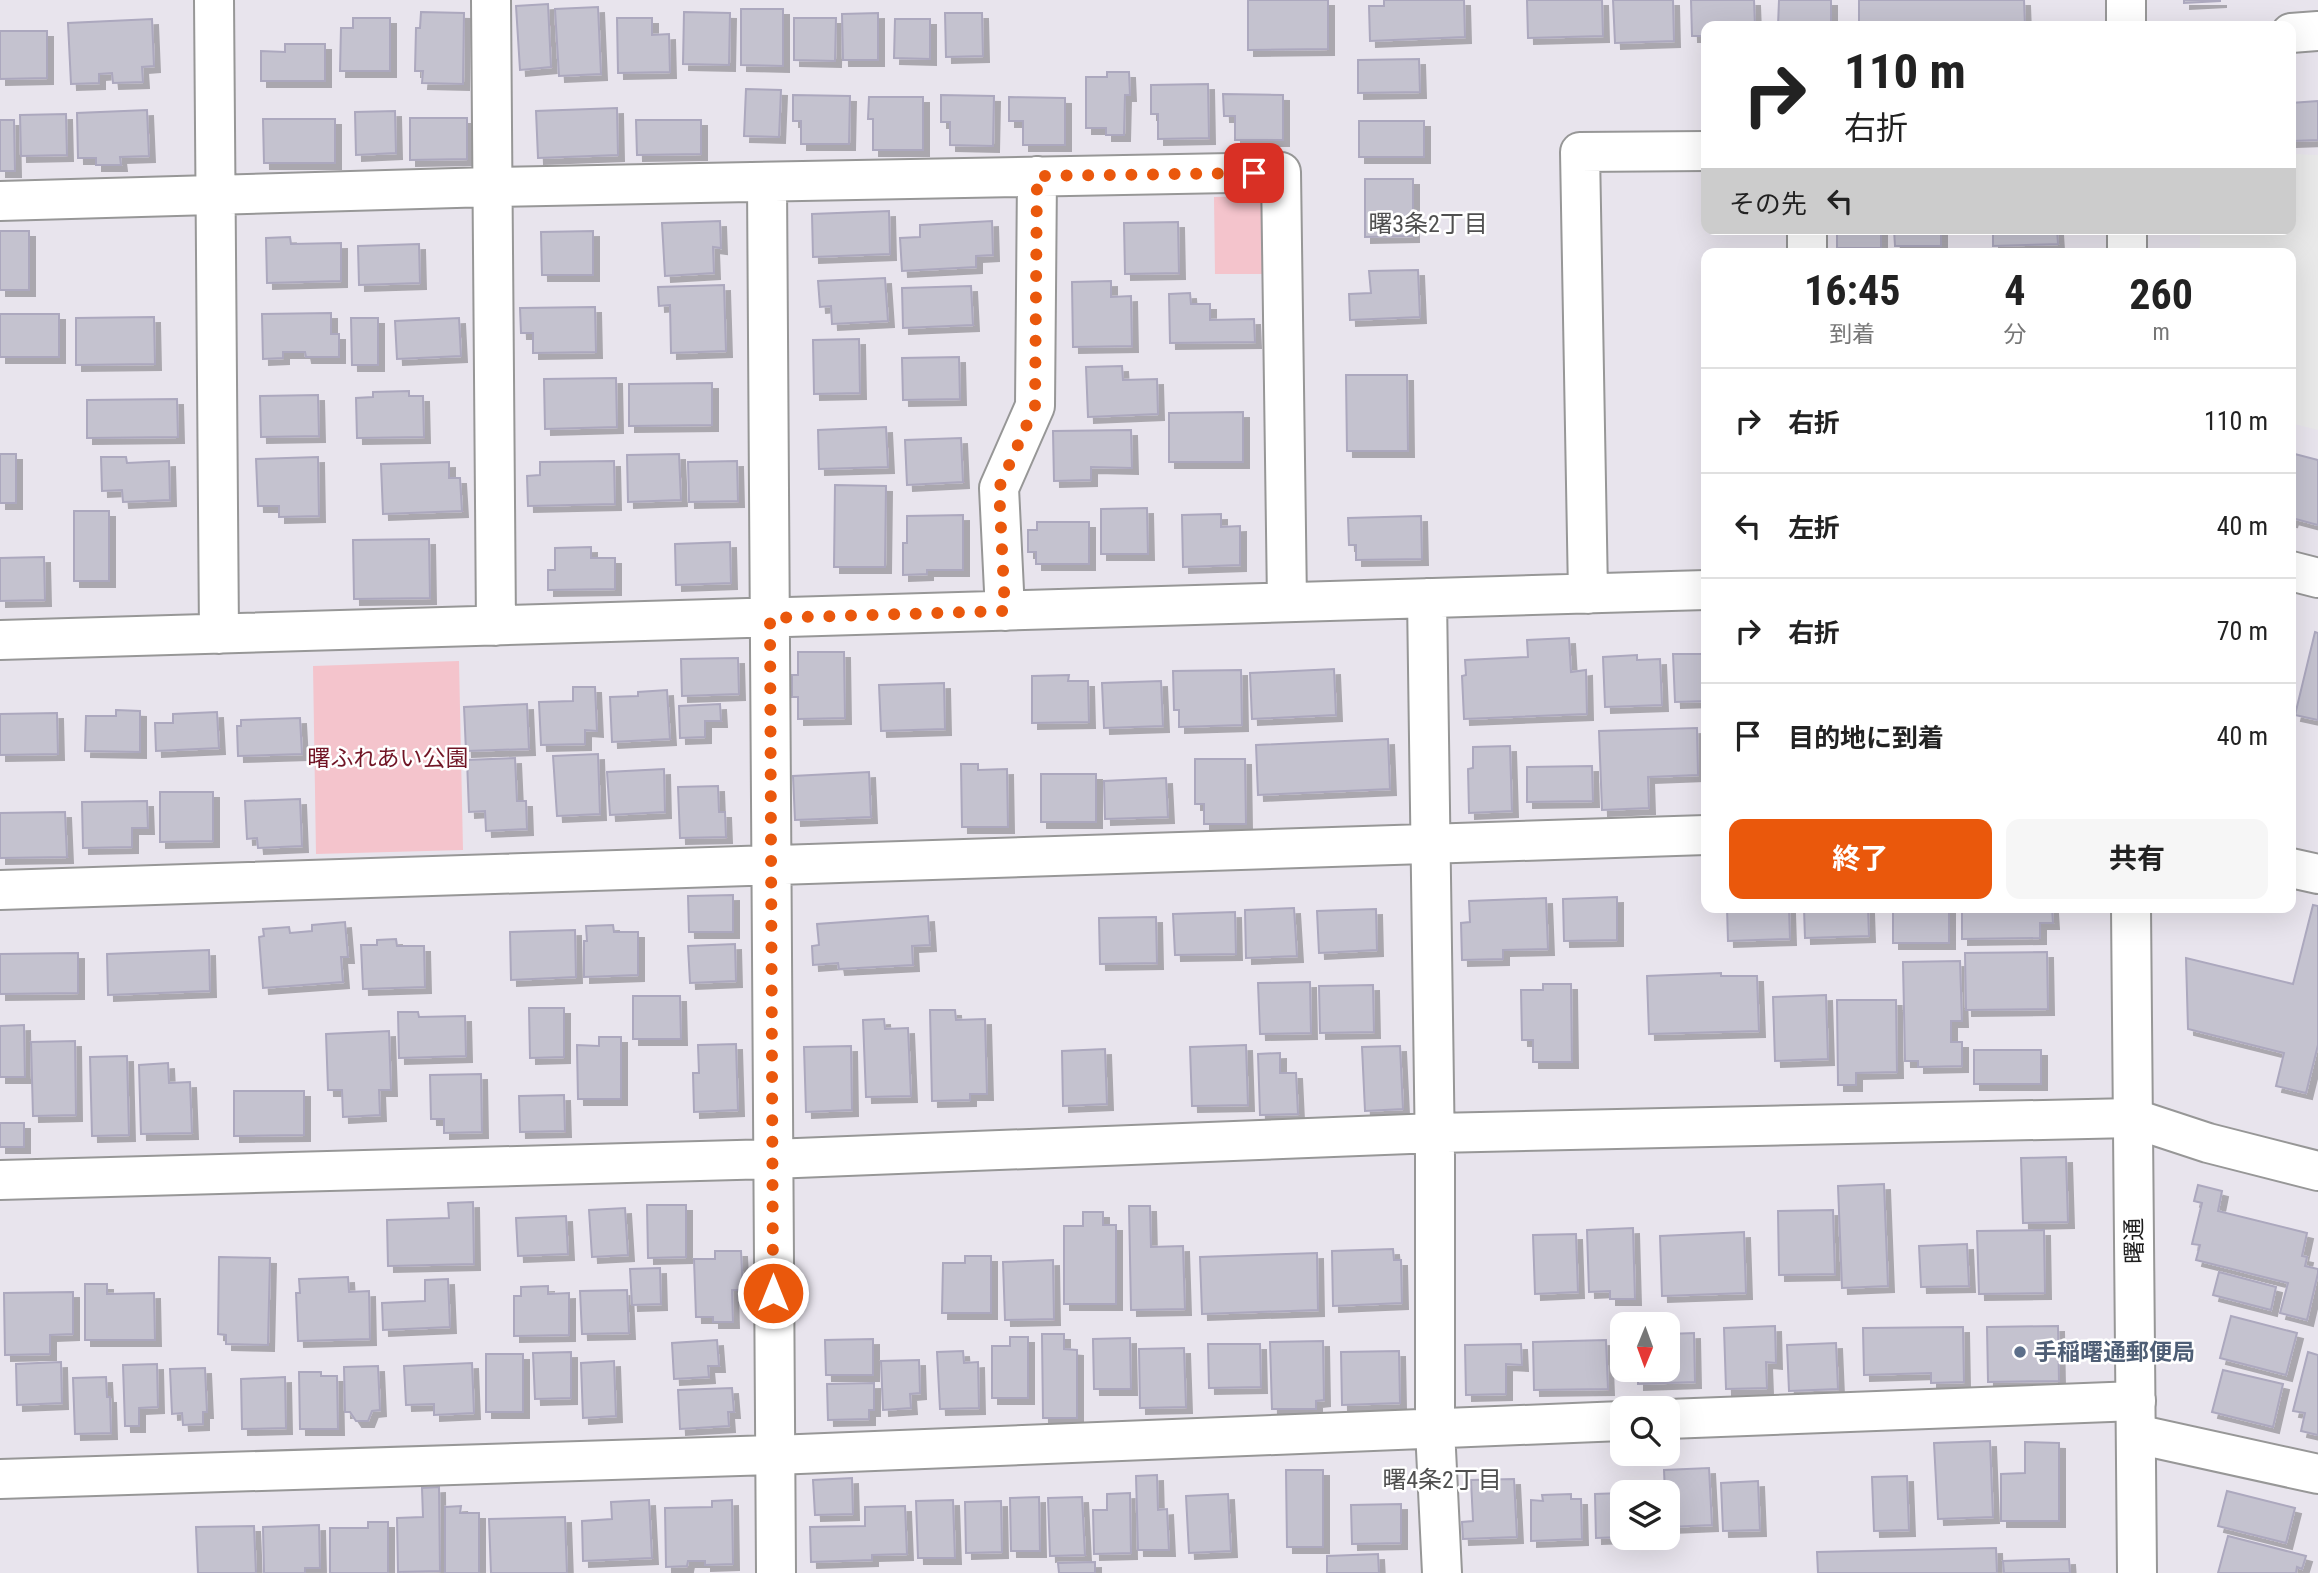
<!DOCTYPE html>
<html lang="ja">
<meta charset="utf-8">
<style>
:root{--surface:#fff;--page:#f6f6f6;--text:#222;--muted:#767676;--line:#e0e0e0;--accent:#ea580c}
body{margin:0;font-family:"Roboto Condensed","Noto Sans JP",sans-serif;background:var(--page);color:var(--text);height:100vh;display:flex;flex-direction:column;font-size:26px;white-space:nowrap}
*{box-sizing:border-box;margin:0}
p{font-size:23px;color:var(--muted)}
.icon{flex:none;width:38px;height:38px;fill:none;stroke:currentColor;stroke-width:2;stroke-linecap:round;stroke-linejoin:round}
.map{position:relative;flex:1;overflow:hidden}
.sheet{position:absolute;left:1701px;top:248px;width:595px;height:665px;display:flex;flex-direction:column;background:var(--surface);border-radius:14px;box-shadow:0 7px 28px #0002}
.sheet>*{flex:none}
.banner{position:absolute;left:1701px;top:21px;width:595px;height:214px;border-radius:14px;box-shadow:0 7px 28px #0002;background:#fff;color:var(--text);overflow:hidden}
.needle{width:46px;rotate:181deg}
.fabs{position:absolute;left:1610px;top:1312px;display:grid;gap:14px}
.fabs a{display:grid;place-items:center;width:70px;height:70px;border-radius:14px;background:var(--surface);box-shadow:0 7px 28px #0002;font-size:35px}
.pin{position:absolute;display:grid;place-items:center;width:60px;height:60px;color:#fff;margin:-30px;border-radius:14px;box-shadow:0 4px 10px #0006}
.me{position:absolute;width:77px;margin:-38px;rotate:0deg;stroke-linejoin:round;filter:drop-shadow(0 0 5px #0008)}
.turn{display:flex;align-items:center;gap:24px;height:147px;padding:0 28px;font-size:32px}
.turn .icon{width:91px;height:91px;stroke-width:2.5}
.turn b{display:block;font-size:49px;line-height:60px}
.then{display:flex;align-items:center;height:66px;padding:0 28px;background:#0003;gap:14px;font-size:26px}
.eta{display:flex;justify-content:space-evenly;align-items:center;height:119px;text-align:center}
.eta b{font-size:42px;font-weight:700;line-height:49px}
.action{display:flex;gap:14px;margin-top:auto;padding:14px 28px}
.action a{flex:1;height:80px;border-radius:14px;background:var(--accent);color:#fff;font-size:28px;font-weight:700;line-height:80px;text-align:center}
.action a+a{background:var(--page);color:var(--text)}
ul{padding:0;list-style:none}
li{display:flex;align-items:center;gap:21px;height:105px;padding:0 28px;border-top:2px solid var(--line)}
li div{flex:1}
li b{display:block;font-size:26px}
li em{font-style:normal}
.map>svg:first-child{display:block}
</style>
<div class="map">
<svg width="2318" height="1573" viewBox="0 0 2318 1573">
<defs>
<filter id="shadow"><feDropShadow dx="6" dy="6" stdDeviation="0" flood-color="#0004"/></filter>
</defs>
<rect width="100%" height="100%" fill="#e8e4ed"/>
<path fill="#f4c4cc" d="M1265 196 1266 274H1215L1214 197Z
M459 661 463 850 316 854 313 666Z"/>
<path fill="#e9e9e9" d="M2291 154 2318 155V430L2291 423V254H2200V229H2291Z"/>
<path fill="#c4c2cf" stroke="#aca8be" stroke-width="2" filter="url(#shadow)" d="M1248 0H1328V49L1248 50Z
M1384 0H1464L1465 37 1370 41 1369 6H1384Z
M1527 0H1602L1603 36 1528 38Z
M1613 0H1673L1674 41 1615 43Z
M1691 0H1754L1755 26H1706V36H1692Z
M1779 0H1831V26H1778Z
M1859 0H2024L2025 26H1859Z
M2184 0H2220V1L2184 3Z
M548 4 551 67 520 70 516 6Z
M598 7 601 74 559 76 555 9Z
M741 9H783V66L741 65Z
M421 12 464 13 463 84 422 83 423 71H415L416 28H420Z
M684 12 730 13 729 65 683 64Z
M878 13V60H843L842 14Z
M945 13H982L983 56 946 57Z
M353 18H390V71H340L341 28H353Z
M617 18H652V35L669 34 670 72 618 73Z
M794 18H836L835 61 794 60Z
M152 19 154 66 142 67 143 82 113 83 112 73 99 74V83L71 84 68 23Z
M895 19H930V59L894 58Z
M0 31H47V78L0 79Z
M285 44H325V81H261V51L285 52Z
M1419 59 1420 92 1358 93V60Z
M1107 72H1129L1130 95H1125L1124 135H1106V128H1086V77H1107Z
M1208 84 1209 138 1158 139V114H1151V85Z
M746 89 781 90 779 137 744 136Z
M1223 94 1283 95V140H1235V116H1224Z
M793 95 850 96 849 144H801V121H793Z
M941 95 994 96 993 146 950 145V122H941Z
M869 97H923V150H873V119H868Z
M1009 97 1065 98V145H1023V121H1009Z
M2318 101V140L2291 141V103Z
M617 108 618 155 538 158 536 111Z
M147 110 149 156 120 157 121 165H96V158H78L77 113Z
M395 111 396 153 356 155 355 112Z
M66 114 67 155 21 156 20 115Z
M410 118H467V159L410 160Z
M263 119H335V163H264Z
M0 120H14L15 171H0Z
M636 120H701V154L637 155Z
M1359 121H1424V157H1359Z
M1365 179H1413V236L1365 237Z
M889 211 890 254 813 257 812 214Z
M720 221 721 248 713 247 714 273 665 276 662 223Z
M992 221 993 255 976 256V267L902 271 900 238 920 237V225Z
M1178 222 1179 273 1125 274 1124 223Z
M1837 229H1881V248H1837Z
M1894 229H1941V246H1895Z
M1993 229H2057L2058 244 1993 246Z
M0 231H29V290H0Z
M593 231V275H542L541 232Z
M290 237 291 244 341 243V281L267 283 266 238Z
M419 244 420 283 359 285 358 246Z
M1418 270 1420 317 1350 320 1349 294 1371 293 1369 271Z
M885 278 888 321 832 324 831 306 820 307 818 281Z
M1111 281V297L1131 296 1132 346 1073 347 1072 282Z
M724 285 726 351 671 353 670 305 659 306 658 287Z
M971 286 973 325 903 328 902 288Z
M1190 293 1191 304H1210V320L1254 319 1255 342 1170 343 1169 294Z
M595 307 596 352 533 353V333H521L520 308Z
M331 313V334H339V357H306L305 352H283V358L263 359 262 314Z
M0 314H59V357H0Z
M154 317 155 364 76 365V318Z
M351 318H378V365H352Z
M459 318 461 356 397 359 395 321Z
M859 339 860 393 814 394 813 340Z
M959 357 960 399 903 400 902 358Z
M1122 366 1123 380 1157 379 1158 414 1088 417 1086 367Z
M1346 375H1407L1408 451H1347Z
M616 378 617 427 545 429 544 379Z
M712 383V425L629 426V384Z
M409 391V396H423L424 437 357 438 356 398 373 397V392Z
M318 395 319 436 261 437 260 396Z
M177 399 178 437 87 438V400Z
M1243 412V462H1169V413Z
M886 427 888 467 819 469 818 430Z
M1131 430 1132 468 1091 467V480L1054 481 1053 431Z
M961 438 963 482 907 485 905 440Z
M2291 453 2318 460V525L2292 518 2291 522Z
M0 454H16V503H0Z
M679 454 681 500 628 502 627 455Z
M101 457H126L127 463 169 461 170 500 123 502 122 490 102 491Z
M318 457 319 516 279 517V506H258L256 459Z
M614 461 615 504 528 506 527 476 540 475V462Z
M737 461 738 501 689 502 688 462Z
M449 462V478H460L462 511 383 514 381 464Z
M835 485 886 486 885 567H834Z
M1147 508 1148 554H1101V509Z
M74 511H109V581H74Z
M1221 514V527L1240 526V565L1183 567 1182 515Z
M963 515V570H927V574L903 575V543H907V516Z
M1421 516 1422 559 1356 560V545H1349L1348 518Z
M1037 522H1089V564H1036V552H1028V530H1037Z
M429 539 430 598 354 599 353 540Z
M730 542 731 583 676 585 675 544Z
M591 547V558H615V589L548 590V570H555V548Z
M44 557 45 600 0 601V558Z
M2315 632 2318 633V720L2295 715Z
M1569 638 1571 672 1586 670 1587 714 1464 719 1462 676 1466 675 1465 660 1528 657 1527 640Z
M798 652H844L845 718 798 719V697H792V675H798Z
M1673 654H1706V701L1675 702Z
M1637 655V660L1660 659 1662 705 1605 707 1603 657Z
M738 658 739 694 682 696 681 659Z
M1334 669 1336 715 1252 719 1250 673Z
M1241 670 1242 725 1179 727V710H1174L1173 671Z
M1069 675 1068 681H1088L1089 722 1032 723V676Z
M1161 681 1163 726 1104 728 1102 683Z
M944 683 945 729 881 731 879 685Z
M573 687H595L597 731 585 730V744L541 745 539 702 573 701Z
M667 690 670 739 612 742 610 697 638 696V692Z
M527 704 529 749 466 751 464 707Z
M720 704 721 721H705V737L680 738 679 706Z
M116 710 140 711V752L85 751 86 716H116Z
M217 712 219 748 156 751 155 723H173V714Z
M57 713 58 754 0 755V714Z
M300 718 302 754 238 756 237 726H241V720Z
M1697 728 1698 775 1648 777 1649 808 1602 810 1599 731Z
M1388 739 1390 789 1258 795 1256 745Z
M1510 746 1512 811 1469 813 1468 769 1473 768V747Z
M598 754 600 814 557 816 553 756Z
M515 758 517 801H526L527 829 486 831 485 811 469 812 467 760Z
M1195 759H1245L1246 824H1204V804H1195Z
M961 764H978V770L1007 769 1008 827H962Z
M1592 766 1593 801 1527 802V767Z
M664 769 665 812 610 815 607 772Z
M869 772 871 817 795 820 793 776Z
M1041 774H1096V822H1041Z
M1166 778 1168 817 1105 819 1104 781Z
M718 786 719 812H725L726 837 680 838 678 787Z
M160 792H213V841L160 842Z
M300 799 302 846 258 848 257 838 247 839 245 801Z
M147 801 148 828H132V847L83 848 82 802Z
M65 812 67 857 0 858V813Z
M733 895V932H689L688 896Z
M1617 897V940L1564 941 1563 899Z
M1546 898 1548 949 1503 950V959L1462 960 1461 923 1470 922 1469 901Z
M2313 905 2318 906V1045L2306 1093 2276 1086 2284 1053 2188 1029 2186 958 2293 984Z
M1294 908 1297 956 1246 958 1245 910Z
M1727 908H1789L1790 939 1728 941Z
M1804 908H1868L1869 936 1805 938Z
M1893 908H1949V943H1893Z
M1962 908H2052L2053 923H2040V938L1962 939Z
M1376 909 1377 950 1319 953 1317 911Z
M1235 912 1236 954 1175 955 1173 914Z
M928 916 930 945 912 946 913 965 839 969 838 963 813 965 812 946 819 945 817 924Z
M1156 917 1157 963 1100 964 1099 918Z
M345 922 348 957H341L343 982 263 988 259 937 264 936 263 929 289 927 290 933 312 931V925Z
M613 925 614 932H638V975L584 977V941H587L586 926Z
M575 930 576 977 511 980 510 932Z
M396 939 397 946H424L425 987 363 989 361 945H377V940Z
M735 944 736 981 690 983 688 946Z
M209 950 210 991 108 995 107 954Z
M2047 952 2048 1009 1966 1010 1965 953Z
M78 953V993L0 994V954Z
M1960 961 1962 1021H1951V1042H1962V1066L1918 1067V1061H1905L1903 962Z
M1721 973V976H1757L1759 1031 1649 1034 1647 976Z
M1310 982 1311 1033 1260 1034 1258 983Z
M1543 984H1571L1572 1062H1533V1040H1522L1521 990H1543Z
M1373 985 1374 1032 1320 1033 1319 986Z
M1826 995 1828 1059 1775 1061 1773 997Z
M633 996H680L681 1039H633Z
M1837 1000H1896L1897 1072 1856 1073V1085H1838Z
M529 1008H564V1057L530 1058Z
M930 1010H955L956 1020 985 1019 987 1094H970V1100L932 1101Z
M398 1012H418L419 1017 465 1016 466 1056 399 1058Z
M884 1019 885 1029 908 1028 911 1096 866 1097 863 1020Z
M24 1025 25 1077H0V1026Z
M389 1031 391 1090H379L380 1115 343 1117 342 1090H328L326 1034Z
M599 1037H621V1099H578L577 1045 599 1046Z
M75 1041 76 1115 33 1116 31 1042Z
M736 1044 738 1110 694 1112 693 1073H699L698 1045Z
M1246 1045 1248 1105 1192 1106 1190 1047Z
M851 1046 852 1110 806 1112 804 1047Z
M1400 1046 1403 1109 1365 1111 1362 1047Z
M1105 1049 1107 1104 1063 1106 1062 1051Z
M1974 1050H2041V1084H1974Z
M1280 1053V1073H1296L1298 1114 1260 1115 1258 1054Z
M127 1056 129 1135 92 1136 90 1057Z
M168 1063 169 1083 190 1082 192 1133 141 1134 139 1065Z
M481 1074 482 1132 444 1133V1119H431L430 1075Z
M234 1091H304V1135L234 1136Z
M564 1095 565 1131 520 1132 519 1096Z
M0 1123H24V1147H0Z
M2066 1157 2068 1222 2023 1223 2021 1158Z
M1884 1184 1888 1286 1842 1288 1838 1186Z
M2198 1185 2222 1191 2218 1211 2307 1233 2302 1256 2307 1257 2305 1266 2318 1269V1273L2307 1320 2280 1313 2288 1283 2196 1260 2200 1245 2192 1244 2202 1203 2194 1201Z
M473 1202 474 1264 388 1266 387 1220 449 1218 448 1203Z
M647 1205H686V1257L648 1258Z
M1129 1206H1150L1151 1247 1183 1246 1185 1309 1131 1310Z
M625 1208 628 1255 592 1257 589 1210Z
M1833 1210 1835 1274 1779 1275 1778 1211Z
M1083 1212H1103V1225H1116V1304H1064V1226H1083Z
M566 1216 568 1254 518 1256 516 1218Z
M1633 1228 1635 1299H1610V1291L1589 1292 1587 1230Z
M2044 1230 2045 1293 1979 1294 1977 1231Z
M1744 1232 1746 1293 1662 1296 1660 1236Z
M1576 1234 1578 1292 1535 1294 1533 1235Z
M1967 1244 1969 1286 1921 1287 1919 1246Z
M1393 1249 1394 1260H1401L1402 1303 1333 1306 1332 1251Z
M715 1251H741L743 1290H732L733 1322H713V1317H696L694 1259H715Z
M1317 1253 1318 1310 1202 1314 1200 1257Z
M965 1256H991V1313H942L943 1263H965Z
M219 1257 270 1258 268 1345 226 1344V1335L218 1334Z
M1053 1260 1054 1319 1005 1320 1003 1262Z
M660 1268 661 1304 632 1305 630 1269Z
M2219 1272 2276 1287 2271 1310 2213 1295Z
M348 1277 349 1292 369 1291 370 1339 298 1341 296 1293H300L299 1279Z
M448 1279 450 1327 383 1330 382 1303 425 1301V1280Z
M85 1284H107V1294L154 1293 155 1340H85Z
M548 1286V1294L569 1293V1335L514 1336V1296H521V1287Z
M627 1290 629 1333 582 1334 580 1291Z
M73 1292V1334L50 1335V1354L5 1355 4 1293Z
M2231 1316 2297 1333 2286 1375 2220 1358Z
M1775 1326 1776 1363 1766 1362 1767 1388 1726 1389 1724 1328Z
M2058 1326 2059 1381 1988 1382 1987 1327Z
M1963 1327 1964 1382 1931 1383V1373L1864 1375 1863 1328Z
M1694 1333 1695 1382 1638 1384V1370H1668V1334Z
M1042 1334H1064V1349L1077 1350V1418H1043Z
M1010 1337H1028V1398H992V1346H1010Z
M1130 1338 1131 1389H1094L1093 1339Z
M873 1339V1375H826L825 1340Z
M717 1340 719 1366H708L709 1377 674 1379 672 1343Z
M1606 1340 1608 1389 1534 1390 1533 1342Z
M1323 1341 1324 1400 1316 1401V1409H1272L1270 1342Z
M1836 1343 1838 1389 1789 1391 1787 1345Z
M1208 1344H1260L1261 1387 1209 1388Z
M1521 1344 1522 1365 1506 1364V1394L1466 1395 1465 1345Z
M1184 1348 1186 1407 1140 1408 1139 1349Z
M963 1351 964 1363 978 1362 979 1408 940 1409 937 1352Z
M1399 1351 1400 1403 1342 1405 1341 1352Z
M571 1352V1398L535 1399 533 1353Z
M2308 1352 2318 1355V1435L2301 1431 2305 1413 2293 1411Z
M486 1354H523V1412H486Z
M919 1360 920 1393 910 1394 911 1408 883 1410 881 1361Z
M614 1361 616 1416 583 1418 581 1363Z
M61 1362 62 1403 17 1405 16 1364Z
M472 1363 474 1413 434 1415V1404L406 1405 404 1366Z
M157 1364 158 1407 139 1408V1426H125L123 1365Z
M378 1366 380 1410 372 1411 368 1421H356L350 1412H345L344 1367Z
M205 1368 207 1412H203V1424L183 1425 182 1413 172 1414 170 1369Z
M2223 1370 2283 1384 2273 1427 2212 1412Z
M299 1372H321V1376H337L338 1429H300Z
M106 1377 107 1397H110L111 1433 75 1434 73 1378Z
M285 1377 286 1428 242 1429 241 1379Z
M874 1383V1410H869V1419L828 1420 827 1384Z
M732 1388 734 1412H728L729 1426 680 1429 678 1390Z
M1990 1441 1993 1517 1938 1519 1934 1443Z
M2025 1442 2059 1443V1521H2001V1474L2025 1473Z
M1709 1468 1712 1525 1668 1527V1493H1665L1664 1470Z
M1286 1470H1323V1547H1287Z
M1157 1475 1158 1510 1167 1509 1169 1550H1138L1136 1476Z
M1907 1476 1909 1530 1874 1531 1872 1477Z
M852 1478 853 1514 815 1515 813 1480Z
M1514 1479 1517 1537 1463 1539 1462 1522 1473 1521 1471 1480Z
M1758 1481 1760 1530 1723 1531 1721 1483Z
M439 1487 440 1571 398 1572 397 1518 423 1517 422 1488Z
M2227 1491 2295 1508 2286 1543 2218 1526Z
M1130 1493 1131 1553 1094 1554 1093 1510H1107V1494Z
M1622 1493V1537L1596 1538 1595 1494Z
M1228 1494 1231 1551 1189 1553 1186 1496Z
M1571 1494V1499H1581L1582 1539 1531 1541V1500L1543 1501 1542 1495Z
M1039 1497 1040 1551H1011L1010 1498Z
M1082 1497 1085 1555 1050 1556 1048 1498Z
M649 1500 652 1558 583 1561 582 1521 612 1519 611 1502Z
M732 1500 733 1564 705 1565V1561H688L687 1566 666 1567 665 1508 712 1507V1501Z
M953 1500 955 1558H918L916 1501Z
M1001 1501 1002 1552 966 1553 965 1502Z
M1401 1504V1543L1352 1544 1351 1505Z
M461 1506 460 1513H479V1573H445V1507Z
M905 1506 907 1554 872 1555V1560L811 1562 810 1527 865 1526V1507Z
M565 1517 567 1573H491L489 1519Z
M368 1522H388V1573H330V1528H368Z
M319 1525 320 1568H305V1573H264L263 1527Z
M254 1526 256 1573H198L196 1527Z
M2228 1536 2306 1556 2302 1569 2297 1567 2296 1573H2218Z
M1996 1548 1997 1573H1818L1817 1552Z
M1378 1554 1379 1573H1327V1556Z
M2069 1559 2070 1573H2004L2003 1561Z
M1095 1562V1573H1059L1058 1563Z"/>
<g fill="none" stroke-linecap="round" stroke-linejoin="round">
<g stroke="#979797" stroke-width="42">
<path id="minor" d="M214 0 219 634
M491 0 496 626
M2291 33 2318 31
M767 182 776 1573
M0 201 491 187 1281 172 1287 602
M1807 229V254
M2291 571 2318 578
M1588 594 1580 152 1706 151
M1427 598 1435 1157V1429L1442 1573
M1005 611 999 488 1035 406 1037 176
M0 640 1706 590
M2291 868 2318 874
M0 890 1706 835
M0 1180 772 1159 1435 1133 2132 1118 2208 1143 2318 1171
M1668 1419 2136 1401
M2136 1434 2318 1474
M0 1479 775 1455 1622 1421"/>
</g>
<g stroke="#979797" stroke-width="42">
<path id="tertiary" d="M2126 0V26
M2127 229V254
M2131 908 2137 1573"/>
</g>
<use href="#minor" stroke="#fff" stroke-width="38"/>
<use href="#tertiary" stroke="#fff" stroke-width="38"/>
</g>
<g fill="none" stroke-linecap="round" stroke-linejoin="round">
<path stroke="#ea580c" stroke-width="12" stroke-dasharray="0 21.6" d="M773 1293 770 618 1005 611 999 488 1035 406 1037 176 1254 173"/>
</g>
<circle fill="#5c6f8a" stroke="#fff" stroke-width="2.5" cx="2020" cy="1352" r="7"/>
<g text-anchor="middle" stroke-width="5" stroke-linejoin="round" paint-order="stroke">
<g font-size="23" fill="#711525" stroke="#fff">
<text x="388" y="766">曙ふれあい公園</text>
</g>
<g font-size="23" fill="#1d1d1d" stroke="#fff">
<text transform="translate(2134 1241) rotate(-91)" y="8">曙通</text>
</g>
<g font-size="23" font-weight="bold" fill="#4e5e75" stroke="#fff" text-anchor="start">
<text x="2034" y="1360">手稲曙通郵便局</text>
</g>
<g font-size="24" fill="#505050" stroke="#fff">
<text x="1428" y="232">曙3条2丁目</text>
<text x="1442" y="1488">曙4条2丁目</text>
</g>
</g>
</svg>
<div class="fabs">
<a><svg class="needle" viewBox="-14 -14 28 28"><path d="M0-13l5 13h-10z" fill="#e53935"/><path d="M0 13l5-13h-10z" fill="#767676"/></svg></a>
<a><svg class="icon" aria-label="search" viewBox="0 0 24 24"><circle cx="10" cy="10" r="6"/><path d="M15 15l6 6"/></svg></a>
<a><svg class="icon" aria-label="layers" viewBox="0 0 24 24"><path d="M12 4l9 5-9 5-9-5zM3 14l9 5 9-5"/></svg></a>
</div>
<div class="pin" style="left:1254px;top:173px;background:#d93025"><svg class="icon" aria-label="arrive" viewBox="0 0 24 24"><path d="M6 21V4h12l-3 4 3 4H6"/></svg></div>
<svg class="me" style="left:773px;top:1293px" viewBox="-20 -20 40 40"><circle r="17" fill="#ea580c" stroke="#fff" stroke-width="3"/><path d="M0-11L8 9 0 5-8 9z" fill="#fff"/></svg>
<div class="banner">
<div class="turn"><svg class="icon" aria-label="right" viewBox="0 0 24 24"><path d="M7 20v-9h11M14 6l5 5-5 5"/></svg><div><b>110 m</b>右折</div></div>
<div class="then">その先<svg class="icon" aria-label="left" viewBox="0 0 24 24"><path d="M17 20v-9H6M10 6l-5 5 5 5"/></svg></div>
</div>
<section class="sheet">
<div class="eta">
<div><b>16:45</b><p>到着</p></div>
<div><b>4</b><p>分</p></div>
<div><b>260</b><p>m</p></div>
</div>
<ul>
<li><svg class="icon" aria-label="right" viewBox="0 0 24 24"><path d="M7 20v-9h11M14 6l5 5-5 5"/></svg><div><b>右折</b></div><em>110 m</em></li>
<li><svg class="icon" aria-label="left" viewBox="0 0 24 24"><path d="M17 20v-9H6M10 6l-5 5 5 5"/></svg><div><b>左折</b></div><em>40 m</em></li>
<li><svg class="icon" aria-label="right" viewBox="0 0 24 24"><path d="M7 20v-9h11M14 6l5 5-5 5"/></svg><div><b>右折</b></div><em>70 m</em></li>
<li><svg class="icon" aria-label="arrive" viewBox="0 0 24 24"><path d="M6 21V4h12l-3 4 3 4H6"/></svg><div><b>目的地に到着</b></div><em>40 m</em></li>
</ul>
<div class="action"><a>終了</a><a>共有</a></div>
</section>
</div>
